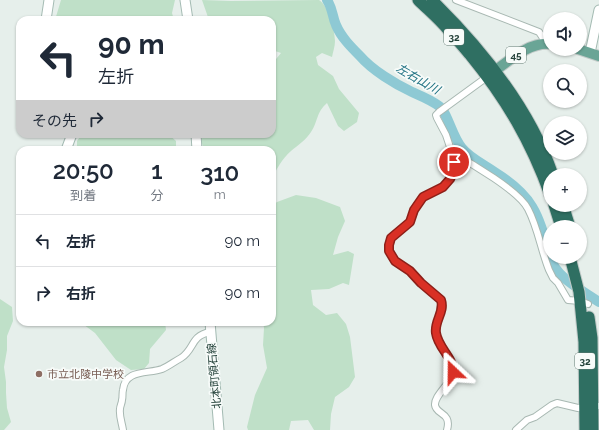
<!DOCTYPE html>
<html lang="ja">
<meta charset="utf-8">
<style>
:root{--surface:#fff;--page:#f2f2f3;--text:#1f2937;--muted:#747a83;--line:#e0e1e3}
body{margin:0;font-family:Raleway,"Noto Sans JP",sans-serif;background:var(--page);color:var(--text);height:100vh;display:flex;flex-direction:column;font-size:15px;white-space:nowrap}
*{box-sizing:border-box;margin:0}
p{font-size:13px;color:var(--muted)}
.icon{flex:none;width:22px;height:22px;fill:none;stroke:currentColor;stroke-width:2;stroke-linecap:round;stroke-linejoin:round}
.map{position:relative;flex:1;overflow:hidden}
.details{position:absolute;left:16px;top:146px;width:260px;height:180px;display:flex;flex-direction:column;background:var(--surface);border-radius:12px;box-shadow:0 1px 3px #0004}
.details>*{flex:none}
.banner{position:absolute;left:16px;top:16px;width:260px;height:122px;border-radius:12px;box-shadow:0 1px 3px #0004;background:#fff;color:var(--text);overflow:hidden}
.buttons{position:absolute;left:543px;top:12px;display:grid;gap:8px}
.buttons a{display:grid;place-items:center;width:44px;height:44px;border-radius:50%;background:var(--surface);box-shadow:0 1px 3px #0004;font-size:20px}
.pin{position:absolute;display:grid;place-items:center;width:34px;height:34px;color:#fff;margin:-17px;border:2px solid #fff;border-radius:50%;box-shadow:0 1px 4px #0007}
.me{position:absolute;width:44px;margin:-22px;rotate:337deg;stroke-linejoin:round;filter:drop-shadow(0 0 3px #0008)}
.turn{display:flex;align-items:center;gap:14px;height:84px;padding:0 16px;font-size:18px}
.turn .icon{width:52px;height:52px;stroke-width:2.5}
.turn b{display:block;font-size:28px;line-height:34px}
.then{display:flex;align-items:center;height:38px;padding:0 16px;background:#0003;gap:8px;font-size:15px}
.eta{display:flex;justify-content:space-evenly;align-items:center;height:68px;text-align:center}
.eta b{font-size:24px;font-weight:600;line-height:28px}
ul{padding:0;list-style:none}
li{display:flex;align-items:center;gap:12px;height:52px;padding:0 16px;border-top:1px solid var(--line)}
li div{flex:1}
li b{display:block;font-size:15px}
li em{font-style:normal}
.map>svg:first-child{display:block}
</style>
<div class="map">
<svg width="599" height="430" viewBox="0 0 599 430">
<rect width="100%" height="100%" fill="#e6efeb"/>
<path fill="#bfe0c8" d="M61 0H175L172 13 174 20H55Z
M202 0 231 1 319 0C328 5 335 31 335 41 335 46 333 52 332 57L322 53 316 57 318 65 333 76 339 89 359 113 357 122 344 131 338 126 327 103C316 112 318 122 311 132 306 140 298 145 291 151 282 159 277 168 272 179V150H204L201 140 205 134H272V64L281 53 272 50V20H209Z
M82 134H168L176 141V150H77V141Z
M296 195 316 198 340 207 345 221 338 237 333 255 348 251 354 254 349 285 343 283 329 289 311 290 313 305 326 315 337 313 346 324 350 337 355 377 349 387 335 397 331 414 330 430H314L308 420 291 421 289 430H248L247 427 255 395 267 368 263 345 264 328 263 322H272V206L277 202Z
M0 299 12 307 13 321 7 336V350L4 367 6 382V393L7 408 11 422 4 430H0Z
M80 322H165L166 330 150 349 149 363 144 369 131 370 116 360 95 333Z"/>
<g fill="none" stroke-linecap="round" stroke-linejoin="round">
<path stroke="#8ec9d4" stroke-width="10" d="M327 0C333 9 332 16 336 25 341 37 351 47 360 56 372 70 395 84 412 92 421 96 431 100 439 106 448 113 452 137 462 148 470 158 485 165 496 173 534 197 538 214 550 256
M550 257C556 278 582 290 599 302"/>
<g stroke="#a8b8b2" stroke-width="8">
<path id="street" d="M456 0 539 32 547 44
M452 153C471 163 519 191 528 209 538 228 541 250 549 270L553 278 558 283 568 300 580 301 588 304
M123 430C122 423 119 416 120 409 120 406 122 403 122 400 123 397 122 393 123 390 125 369 148 374 162 369 169 366 175 361 181 358 195 349 190 336 210 332
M447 430C452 412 436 415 435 405 434 395 452 383 453 371 454 360 437 345 436 332 435 321 445 312 441 300L421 283 410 271 395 261 389 251 391 238 410 222 417 205 423 197 443 187 450 179 453 171 454 162 452 153 446 135 437 118 436 115 439 112 487 77
M516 430 527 420 535 417 552 405 557 403 578 408 599 406"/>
</g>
<g stroke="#a4bbb3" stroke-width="11">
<path id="secondary" d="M185 0 188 20
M46 20 49 0
M590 53 599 10
M196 134 197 150
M66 150 72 134
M210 322 219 430"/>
</g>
<g stroke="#c2cac8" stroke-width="12">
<path id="primary" d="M578 49 599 56
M489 75C507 63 527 42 550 44"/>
</g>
<g stroke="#c2cac8" stroke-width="13">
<path id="highway" d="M418 0C428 10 439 19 448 30 456 38 463 47 470 55 506 99 531 142 550 195
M432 0C481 48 530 109 553 175
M554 205 561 227
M563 205 570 227
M570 257 579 292 584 342 585 430
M589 317 592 338 593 430"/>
</g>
<use href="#street" stroke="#fff" stroke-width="6"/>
<use href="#secondary" stroke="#fff" stroke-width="9"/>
<use href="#primary" stroke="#6aa596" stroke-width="10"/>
<use href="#highway" stroke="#2f6f62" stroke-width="11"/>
</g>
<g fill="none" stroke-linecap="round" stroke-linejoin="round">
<g stroke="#8d1f18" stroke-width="10">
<path id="route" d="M453 372C454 358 438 348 436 333 434 321 445 312 441 300L421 283 410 271 395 261 389 251V245L391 238 410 222 414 210 423 197 443 187 450 179 453 172 454 162"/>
</g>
<use href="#route" stroke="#d93025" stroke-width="7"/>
</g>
<circle fill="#8d6e63" stroke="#f7fbf9" stroke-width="1.5" cx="39" cy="374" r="4"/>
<g text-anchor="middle" stroke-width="3.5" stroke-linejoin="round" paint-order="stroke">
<g fill="#f7fbf9" stroke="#637a73" stroke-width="1">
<rect x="444" y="29" width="20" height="16" rx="3"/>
<rect x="506" y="47" width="20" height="16" rx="3"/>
<rect x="575" y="353" width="20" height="16" rx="3"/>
</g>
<g font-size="10" font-weight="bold" fill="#24423a">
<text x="454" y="41">32</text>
<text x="516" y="59">45</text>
<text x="585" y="365">32</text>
</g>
<g font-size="11" fill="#785e54" stroke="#f7fbf9" text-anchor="start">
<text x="47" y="378">市立北陵中学校</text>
</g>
<g font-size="11" fill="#24423a" stroke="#f7fbf9">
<text transform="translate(214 376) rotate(-95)" y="4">北本町領石線</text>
</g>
<g font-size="12" font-style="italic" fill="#1c6f80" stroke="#f7fbf9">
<text transform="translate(418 79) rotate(30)" y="4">左右山川</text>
</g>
</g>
</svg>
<div class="buttons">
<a><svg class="icon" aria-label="sound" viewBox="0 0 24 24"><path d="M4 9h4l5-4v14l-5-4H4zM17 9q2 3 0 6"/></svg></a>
<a><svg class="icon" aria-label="search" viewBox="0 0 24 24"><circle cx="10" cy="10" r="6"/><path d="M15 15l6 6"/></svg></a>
<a><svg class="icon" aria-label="layers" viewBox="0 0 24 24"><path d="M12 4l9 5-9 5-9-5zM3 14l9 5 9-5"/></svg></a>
<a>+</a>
<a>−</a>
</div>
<div class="pin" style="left:454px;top:162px;background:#d93025"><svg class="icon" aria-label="arrive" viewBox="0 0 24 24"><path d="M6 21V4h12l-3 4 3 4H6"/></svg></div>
<svg class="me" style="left:453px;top:372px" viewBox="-20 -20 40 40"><path d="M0-17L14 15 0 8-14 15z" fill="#d93025" stroke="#fff" stroke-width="4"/></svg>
<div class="banner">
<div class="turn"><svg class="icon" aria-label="left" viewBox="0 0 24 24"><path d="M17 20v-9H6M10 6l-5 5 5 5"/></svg><div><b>90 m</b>左折</div></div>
<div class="then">その先<svg class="icon" aria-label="right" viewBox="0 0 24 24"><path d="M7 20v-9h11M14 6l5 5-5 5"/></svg></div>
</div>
<section class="details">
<div class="eta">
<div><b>20:50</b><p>到着</p></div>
<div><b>1</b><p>分</p></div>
<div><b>310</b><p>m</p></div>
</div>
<ul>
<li><svg class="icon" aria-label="left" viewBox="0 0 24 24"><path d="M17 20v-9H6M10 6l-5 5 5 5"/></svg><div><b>左折</b></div><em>90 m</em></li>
<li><svg class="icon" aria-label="right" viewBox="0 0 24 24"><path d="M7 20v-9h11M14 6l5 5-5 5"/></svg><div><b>右折</b></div><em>90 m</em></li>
</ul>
</section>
</div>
